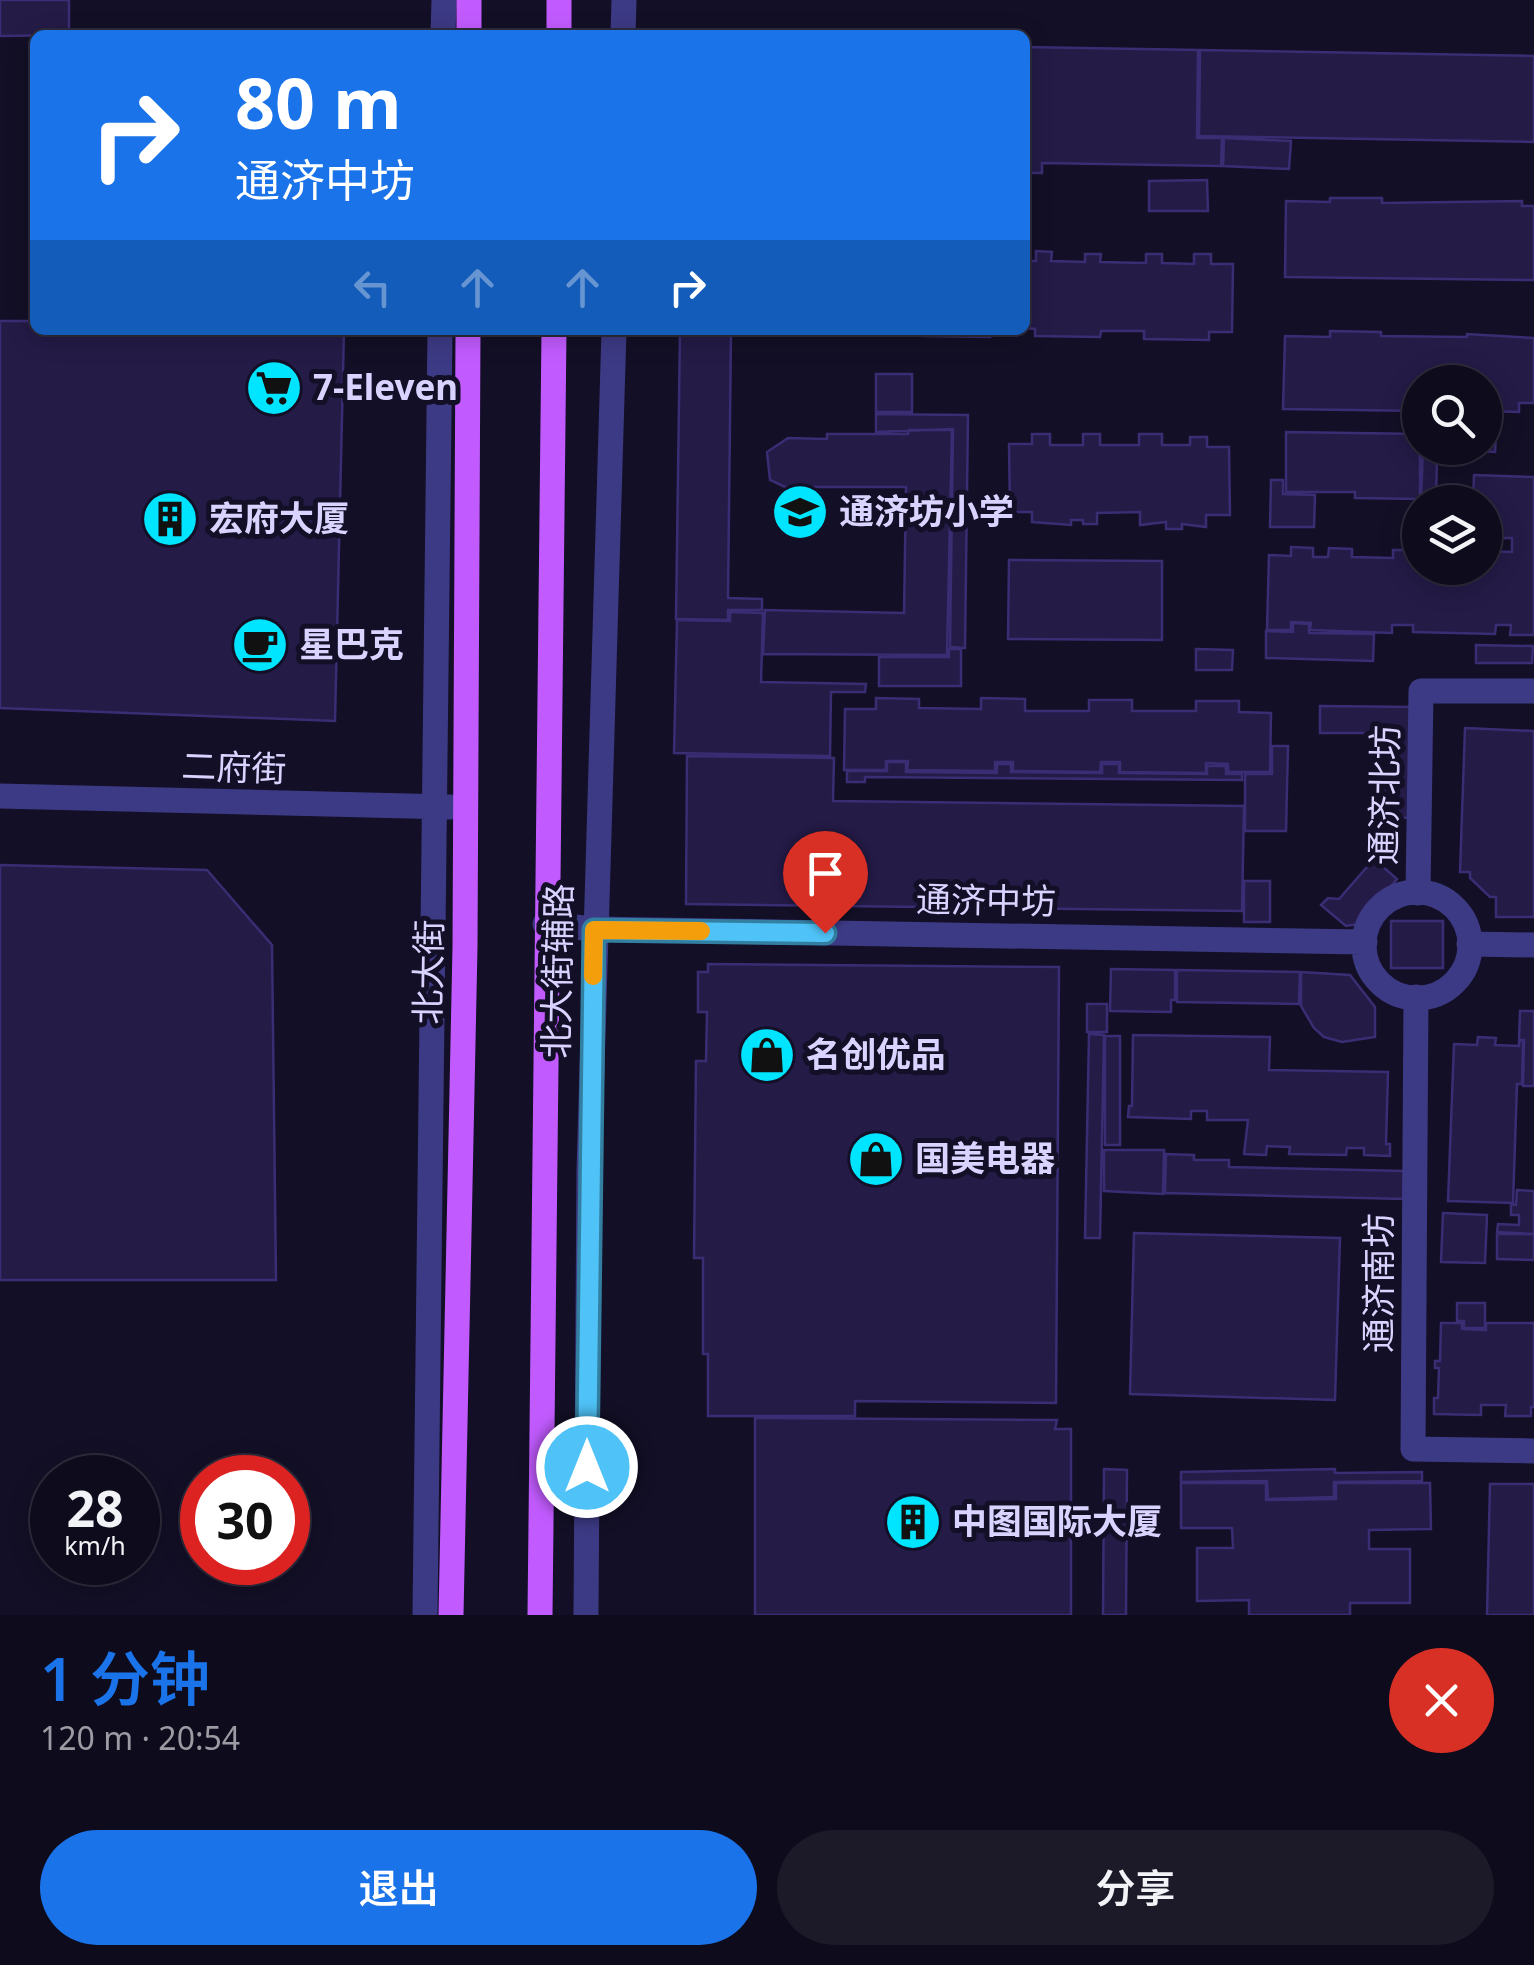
<!DOCTYPE html>
<html lang="zh">
<meta charset="utf-8">
<style>
:root{--surface:#0e0b1c;--page:#1c1929;--text:#f1f3f6;--muted:#9b9ba3;--line:#2e2b3b;--accent:#1a73e8}
body{margin:0;font-family:"Noto Sans","Noto Sans SC",sans-serif;background:var(--page);color:var(--text);height:100vh;display:flex;flex-direction:column;font-size:38px;white-space:nowrap}
*{box-sizing:border-box;margin:0}
p{font-size:32px;color:var(--muted)}
.icon{flex:none;width:55px;height:55px;fill:none;stroke:currentColor;stroke-width:2;stroke-linecap:round;stroke-linejoin:round}
.map{position:relative;height:1615px;overflow:hidden}
.sheet{display:flex;flex-direction:column;background:var(--surface);flex:1}
.sheet>*{flex:none}
.guide{position:absolute;left:30px;top:30px;width:1000px;height:305px;border-radius:15px;box-shadow:0 5px 25px #0003,0 0 0 2px var(--line);background:#1a73e8;color:#fff;overflow:hidden}
.controls{position:absolute;left:1402px;top:365px;display:grid;gap:20px}
.controls a{display:grid;place-items:center;width:100px;height:100px;border-radius:50%;background:var(--surface);box-shadow:0 5px 25px #0003,0 0 0 2px var(--line);font-size:50px}
.speed{position:absolute;left:30px;top:1455px;display:flex;gap:20px;font-size:50px;font-weight:700;text-align:center}
.speed>*{display:grid;place-content:center;width:130px;height:130px;border-radius:50%;background:var(--surface);box-shadow:0 5px 25px #0003,0 0 0 2px var(--line);line-height:1}
.speed small{font-size:25px;font-weight:400}
.speed .limit{border:15px solid #d22;background:#fff;color:#111}
.pin{position:absolute;display:grid;place-items:center;width:85px;height:85px;color:#fff;margin:-102px -42px;border-radius:50% 50% 50% 0;rotate:-45deg;box-shadow:0 0 10px #0007}
.pin .icon{rotate:45deg}
.me{position:absolute;width:110px;margin:-55px;rotate:0deg;stroke-linejoin:round;filter:drop-shadow(0 0 8px #0008)}
.turn{display:flex;align-items:center;gap:35px;height:210px;padding:0 40px;font-size:45px}
.turn .icon{width:130px;height:130px;stroke-width:2.5}
.turn b{display:block;font-size:70px;line-height:85px}
.lanes{display:flex;align-items:center;height:95px;padding:0 40px;background:#0003;justify-content:center;gap:50px;direction:ltr}
.lanes .off{opacity:.35}
.round{display:grid;place-items:center;flex:none;width:105px;height:105px;border-radius:52px;background:var(--page)}
.overview{display:flex;align-items:center;justify-content:space-between;height:170px;padding:0 40px}
h1{font-size:60px;font-weight:600;line-height:75px;color:var(--accent)}
.cta{display:flex;gap:20px;margin-top:auto;padding:20px 40px}
.cta a{flex:1;height:115px;border-radius:60px;background:var(--accent);color:#fff;font-size:40px;font-weight:600;line-height:115px;text-align:center}
.cta a+a{background:var(--page);color:var(--text)}
.map>svg:first-child{display:block}
</style>
<div class="map">
<svg width="1534" height="1615" viewBox="0 0 1534 1615">
<rect width="100%" height="100%" fill="#130f26"/>
<path fill="#241b47" stroke="#3b2d73" stroke-width="2.5" d="M0 0H69V35L0 36Z
M1025 47 1198 50 1197 138H1222L1221 166 1042 163V173H1025Z
M1200 50 1534 56V142L1199 136Z
M1224 138 1291 141 1289 169 1223 166Z
M1207 180 1208 211H1149V181Z
M1330 198H1382V203L1522 201V206H1534V280L1285 277 1286 201 1330 202Z
M1036 251 1052 252 1051 261 1085 262V254H1101L1100 262 1146 263V254H1162V263L1194 264V254H1211V264H1233L1232 332H1209V340L1144 339V331H1101L1100 337 1035 336V329L1025 328V261H1036Z
M0 321H35V330H344L335 721 0 708Z
M680 330H731L728 598 762 599V610H728V620L676 619Z
M924 330H990V337L924 336Z
M1330 331 1381 332V336L1467 337V334L1534 338V403H1519V412L1485 411V382H1420V411L1283 409 1285 336 1330 337Z
M876 374H912V412H876Z
M876 414 968 415 965 648 950 647 953 429 876 432Z
M909 430H952L947 655 763 654 765 610 904 613 906 487H785L770 480 767 452 788 438 827 439V434H908Z
M1286 432 1420 434V499L1355 498V492H1286Z
M1032 434H1050V445H1083V434H1100V445H1139V434H1162V445H1190V437H1207V447H1229L1230 515H1206V527L1182 524V529H1166V522L1140 525V512L1097 513V524H1083V520H1071V525L1032 522V512H1010L1009 444H1032Z
M1485 436H1496L1495 452 1454 450V457H1437L1436 499H1421L1423 448H1485Z
M1474 475 1534 477V635H1510L1511 625H1496L1495 634 1413 632V625H1392V633L1310 630 1311 623 1291 622V630H1267L1269 555 1291 556V547L1313 548V557H1328L1329 548 1352 549V557L1393 558V550H1415V560H1420V568H1485V551L1512 552V538H1485V502L1482 499H1473Z
M1271 480H1283V494L1315 495 1314 527H1270Z
M1009 560 1162 561V640L1008 639Z
M730 612 763 613 761 682 866 684 865 692H831L830 756 674 753 677 620 730 621Z
M1293 623 1309 624V633L1374 634 1373 661 1266 658V631L1293 632Z
M1476 645 1533 646 1532 663H1476Z
M949 649H961V686H879V657H949Z
M1196 649 1233 650 1232 670H1196Z
M876 698 919 699V708L981 709V698L1025 699V711H1089V700H1132V711H1196V701H1239V712L1271 713 1270 772H1228V764L1206 763V773L1120 772V762H1101L1100 772 1013 771V762H995V771L907 770 908 761H886V770H844L845 709H876Z
M1320 706 1416 707 1415 818 1373 817 1374 772 1389 773V733H1320Z
M1465 728 1534 731V917H1496V897H1490L1470 878V872H1460Z
M1272 746H1288L1286 831H1245V774H1272Z
M687 756 834 758 833 801 1244 806 1242 911 686 904Z
M887 762H906V772L997 773V764H1011V772L1102 773V764H1119V773L1207 774V766H1226V774H1242V780L865 777V782H847V771H887Z
M1374 859 1397 879 1358 924 1346 926 1321 905 1328 898 1339 899Z
M0 865 207 870 272 945 276 1280H0Z
M1244 881H1270V922H1244Z
M1391 921H1443V968H1391Z
M708 964 1059 967 1056 1403 855 1401V1416H708V1354H703V1258H694L696 1061H706L707 1012H698V972H708Z
M1111 969 1175 970V1000H1171V1012L1110 1011Z
M1177 970 1300 972 1299 1004 1177 1002Z
M1301 972 1350 975 1375 1007V1037L1342 1042 1324 1037 1314 1028 1301 1006Z
M1087 1004H1107V1032H1087Z
M1520 1011H1534V1086H1523L1524 1040H1519Z
M1089 1034 1104 1035 1100 1238H1085Z
M1133 1035 1270 1037 1269 1070 1388 1072 1386 1144H1390V1156L1364 1155V1148H1347L1346 1155 1289 1154 1290 1147 1267 1146 1266 1155 1244 1154 1248 1120H1207V1111H1191V1119L1128 1117 1129 1106H1132Z
M1105 1036H1120V1145H1105Z
M1478 1037 1496 1038 1495 1045 1519 1046V1041H1523L1522 1084H1517L1513 1203 1448 1201 1454 1044 1477 1045Z
M1104 1150H1164L1163 1194 1104 1191Z
M1166 1154 1194 1155V1160H1229V1167L1404 1171 1403 1199 1165 1193Z
M1517 1190 1534 1191V1234L1497 1232 1498 1224 1519 1225V1215H1511V1204L1516 1205Z
M1443 1213 1487 1215 1485 1263 1441 1262Z
M1134 1233 1340 1238 1335 1400 1130 1394Z
M1497 1234H1534V1260L1497 1259Z
M1457 1303H1485V1328H1464V1321H1457Z
M1441 1323H1462V1329L1486 1330V1323H1534V1407H1531V1416H1505L1506 1405H1481V1415L1434 1414V1398H1438L1439 1368H1435V1361H1440Z
M755 1418 1057 1420 1055 1429H1071V1615H755Z
M1104 1469 1127 1470 1126 1615H1103Z
M1335 1469V1473L1422 1472V1481L1334 1482V1497L1268 1499 1267 1481 1181 1482V1472Z
M1181 1483H1266V1500L1336 1499V1483H1430L1431 1529 1369 1530V1549H1410V1603H1350V1615H1249V1600L1197 1601V1548H1233L1232 1528H1181Z
M1490 1484H1534V1615H1487Z"/>
<g fill="none" stroke-linecap="round" stroke-linejoin="round">
<path stroke="#3d3a85" stroke-width="25" d="M443 35 444 0
M623 35 624 0
M0 796 450 807
M1364 945a53 53 0 1 1 106 0a53 53 0 1 1-106 0Z
M1418 893 1421 691H1534
M545 924 594 929 1365 942
M1469 944 1534 945
M1416 997 1413 1449 1534 1451
M425 1615 440 330
M586 1615 589 1170 614 330"/>
<path stroke="#c25bff" stroke-width="25" d="M469 35V0
M559 35V0
M451 1615 465 947 468 330
M540 1615 554 330"/>
</g>
<g fill="none" stroke-linecap="round" stroke-linejoin="round">
<g stroke="#337fa1" stroke-width="25">
<path id="route" d="M587 1467 594 930 825 933"/>
</g>
<use href="#route" stroke="#4fc3f7" stroke-width="18"/>
<path stroke="#f59e0b" stroke-width="18" d="M593 976 594 930 701 931"/>
</g>
<defs>
<g id="supermarket-disc" transform="scale(2.875)"><circle r="9.5" fill="#00e5ff" stroke="#130f26"/><path d="M-6-5.5h2.5l.6 2H6L4.5 2H-2.5L-4.4-4H-6ZM-1.5 3.2a1.3 1.3 0 1 0 .1 0ZM3 3.2a1.3 1.3 0 1 0 .1 0Z" fill="#111"/></g>
<g id="school-disc" transform="scale(2.875)"><circle r="9.5" fill="#00e5ff" stroke="#130f26"/><path d="M0-5L7-2L0 1L-7-2ZM-4 1L0 2.5L4 1V4Q0 6-4 4Z" fill="#111"/></g>
<g id="building-disc" transform="scale(2.875)"><circle r="9.5" fill="#00e5ff" stroke="#130f26"/><path d="M-4-6H4V6H1V3H-1V6H-4ZM-2.5-4.3h1.7v1.8h-1.7ZM.8-4.3h1.7v1.8H.8ZM-2.5-1h1.7V.8h-1.7ZM.8-1h1.7V.8H.8Z" fill="#111"/></g>
<g id="cafe-disc" transform="scale(2.875)"><circle r="9.5" fill="#00e5ff" stroke="#130f26"/><path d="M-5.5-4.5H6V0H3Q3 3.5 0 3.5H-2.5Q-5.5 3.5-5.5 0ZM3-3.2v2h1.7v-2ZM-6 4.5H4V6H-6Z" fill="#111"/></g>
<g id="shop-disc" transform="scale(2.875)"><circle r="9.5" fill="#00e5ff" stroke="#130f26"/><path d="M-5-2.5h2.3a2.7 3.5 0 0 1 5.4 0H5L5.5 6h-11ZM-1.5-2.5h3a1.5 2.3 0 0 0-3 0Z" fill="#111"/></g>
</defs>
<g fill-rule="evenodd">
<use href="#supermarket-disc" x="274" y="388"/>
<use href="#school-disc" x="800" y="512"/>
<use href="#building-disc" x="170" y="519"/>
<use href="#cafe-disc" x="260" y="645"/>
<use href="#shop-disc" x="767" y="1055"/>
<use href="#shop-disc" x="876" y="1159"/>
<use href="#building-disc" x="913" y="1522"/>
</g>
<g text-anchor="middle" stroke-width="10" stroke-linejoin="round" paint-order="stroke">
<g font-size="35" font-weight="bold" fill="#d9d4ff" stroke="#130f26" text-anchor="start">
<text x="313" y="400">7-Eleven</text>
<text x="839" y="524">通济坊小学</text>
<text x="209" y="531">宏府大厦</text>
<text x="299" y="657">星巴克</text>
<text x="806" y="1067">名创优品</text>
<text x="915" y="1171">国美电器</text>
<text x="952" y="1534">中图国际大厦</text>
</g>
<g font-size="35" fill="#d9d4ff" stroke="#130f26">
<text transform="translate(234 768) rotate(2)" y="12">二府街</text>
<text transform="translate(1385 795) rotate(-89)" y="12">通济北坊</text>
<text transform="translate(986 901) rotate(1)" y="12">通济中坊</text>
<text transform="translate(558 971) rotate(-89)" y="12">北大街辅路</text>
<text transform="translate(429 972) rotate(-89)" y="12">北大街</text>
<text transform="translate(1379 1283) rotate(-90)" y="12">通济南坊</text>
</g>
</g>
</svg>
<div class="controls">
<a><svg class="icon" aria-label="search" viewBox="0 0 24 24"><circle cx="10" cy="10" r="6"/><path d="M15 15l6 6"/></svg></a>
<a><svg class="icon" aria-label="layers" viewBox="0 0 24 24"><path d="M12 4l9 5-9 5-9-5zM3 14l9 5 9-5"/></svg></a>
</div>
<div class="speed"><div>28<small>km/h</small></div><div class="limit">30</div></div>
<div class="pin" style="left:825px;top:933px;background:#d93025"><svg class="icon" aria-label="arrive" viewBox="0 0 24 24"><path d="M6 21V4h12l-3 4 3 4H6"/></svg></div>
<svg class="me" style="left:587px;top:1467px" viewBox="-20 -20 40 40"><circle r="17" fill="#4fc3f7" stroke="#fff" stroke-width="3"/><path d="M0-11L8 9 0 5-8 9z" fill="#fff"/></svg>
<div class="guide">
<div class="turn"><svg class="icon" aria-label="right" viewBox="0 0 24 24"><path d="M7 20v-9h11M14 6l5 5-5 5"/></svg><div><b>80 m</b>通济中坊</div></div>
<div class="lanes"><svg class="icon off" aria-label="left" viewBox="0 0 24 24"><path d="M17 20v-9H6M10 6l-5 5 5 5"/></svg><svg class="icon off" aria-label="ahead" viewBox="0 0 24 24"><path d="M12 20V5M6 11l6-6 6 6"/></svg><svg class="icon off" aria-label="ahead" viewBox="0 0 24 24"><path d="M12 20V5M6 11l6-6 6 6"/></svg><svg class="icon" aria-label="right" viewBox="0 0 24 24"><path d="M7 20v-9h11M14 6l5 5-5 5"/></svg></div>
</div>
</div>
<section class="sheet">
<div class="overview"><div><h1>1 分钟</h1><p>120 m · 20:54</p></div><a class="round" style="background:#d93025;color:#fff"><svg class="icon" aria-label="close" viewBox="0 0 24 24"><path d="M6 6l12 12M18 6L6 18"/></svg></a></div>
<div class="cta"><a>退出</a><a>分享</a></div>
</section>
